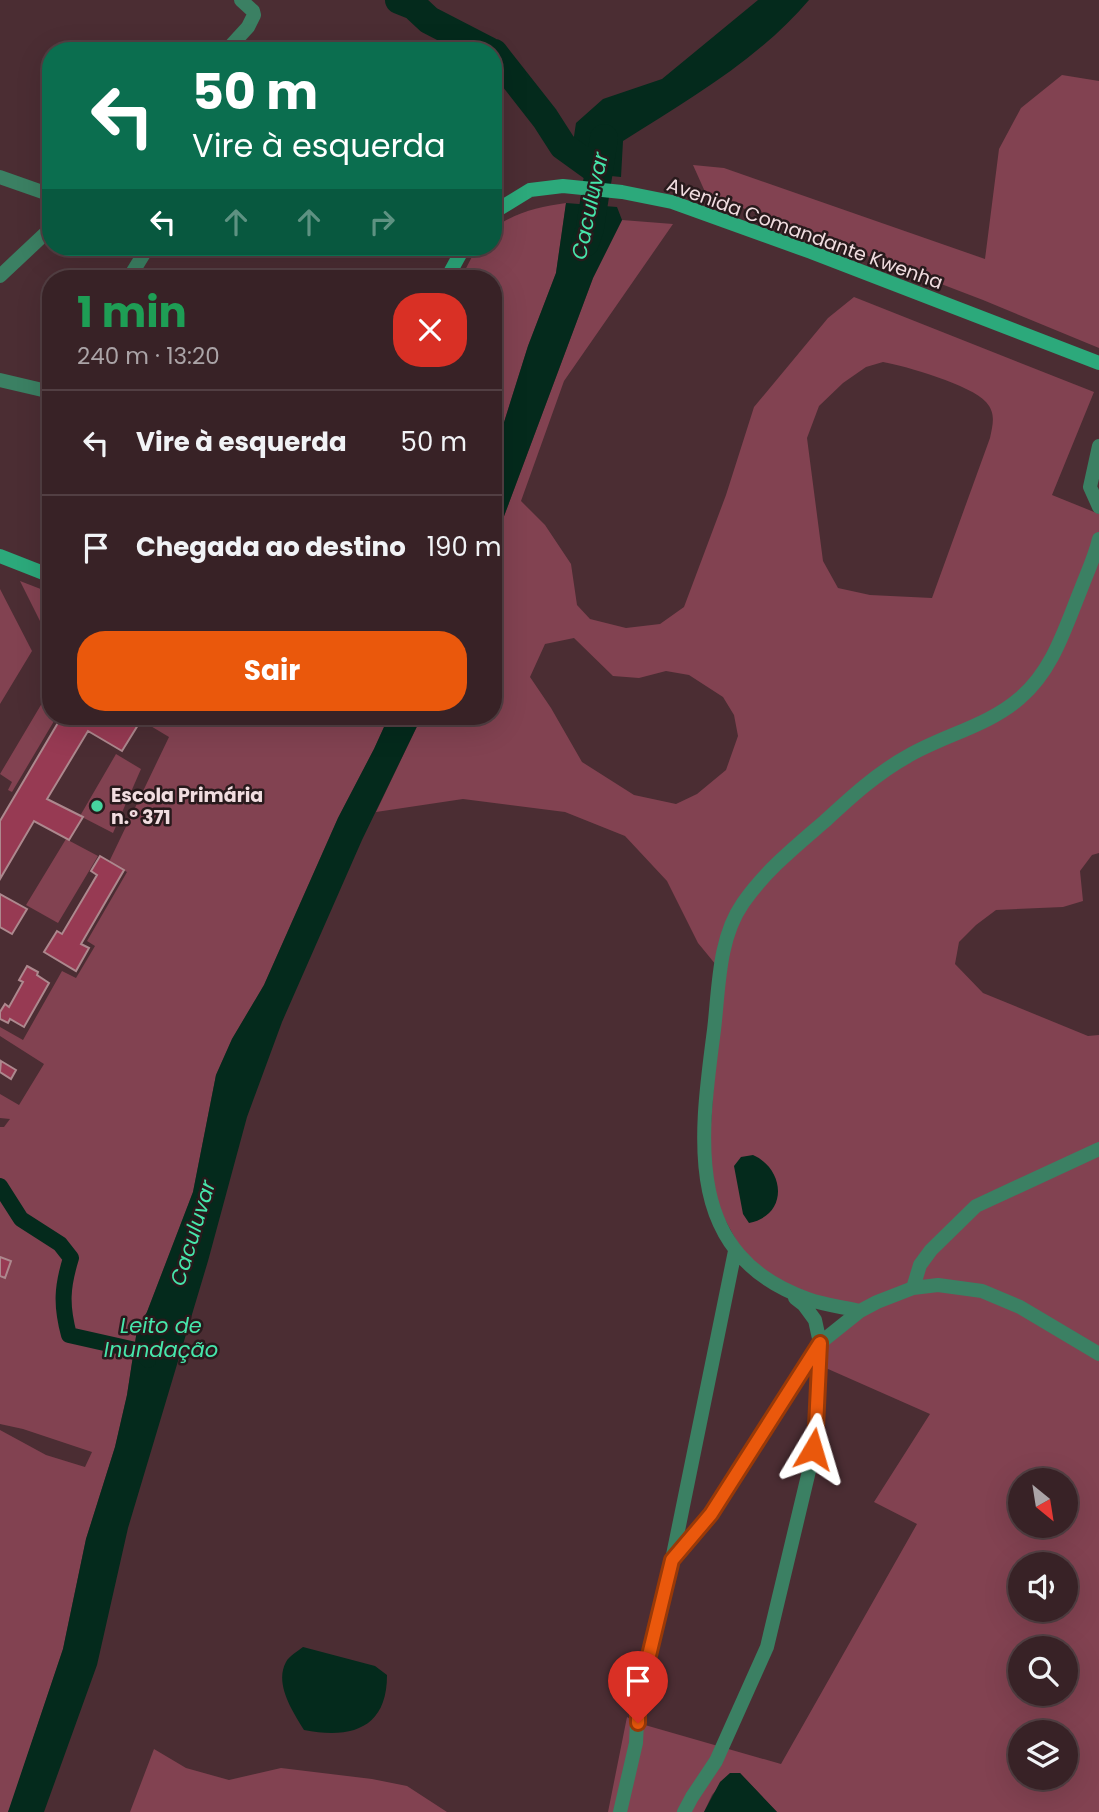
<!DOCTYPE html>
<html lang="pt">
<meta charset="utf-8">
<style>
:root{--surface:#382226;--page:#3f2a2e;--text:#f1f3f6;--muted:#aba4a7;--line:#523f43;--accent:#ea580c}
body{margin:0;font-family:Poppins,sans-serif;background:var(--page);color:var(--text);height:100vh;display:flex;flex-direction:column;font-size:26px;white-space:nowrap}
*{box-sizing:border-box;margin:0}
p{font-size:23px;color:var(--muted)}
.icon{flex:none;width:38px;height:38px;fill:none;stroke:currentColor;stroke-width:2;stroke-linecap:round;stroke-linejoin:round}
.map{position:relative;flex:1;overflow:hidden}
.side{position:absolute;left:42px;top:270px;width:460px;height:455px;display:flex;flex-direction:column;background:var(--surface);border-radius:28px;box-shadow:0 7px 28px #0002,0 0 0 2px var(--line)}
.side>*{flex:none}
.top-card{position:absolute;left:42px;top:42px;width:460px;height:214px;border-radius:28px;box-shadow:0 7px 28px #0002,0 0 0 2px var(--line);background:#0b6e4f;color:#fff;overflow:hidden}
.needle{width:46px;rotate:150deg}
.controls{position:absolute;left:1008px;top:1468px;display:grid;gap:14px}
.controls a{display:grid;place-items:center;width:70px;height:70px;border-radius:50%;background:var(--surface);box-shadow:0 7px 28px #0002,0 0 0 2px var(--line);font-size:35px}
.pin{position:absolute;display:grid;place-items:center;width:60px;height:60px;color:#fff;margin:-72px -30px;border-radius:50% 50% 50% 0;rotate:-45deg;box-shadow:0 0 7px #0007}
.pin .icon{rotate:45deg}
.me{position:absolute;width:77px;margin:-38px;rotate:7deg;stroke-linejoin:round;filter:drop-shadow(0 0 5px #0008)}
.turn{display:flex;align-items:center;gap:24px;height:147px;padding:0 35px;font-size:32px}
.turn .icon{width:91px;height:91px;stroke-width:2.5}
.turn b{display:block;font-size:49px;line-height:60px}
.lanes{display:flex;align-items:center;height:66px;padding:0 35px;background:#0003;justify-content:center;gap:35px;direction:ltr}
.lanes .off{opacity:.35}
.round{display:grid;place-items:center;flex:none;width:74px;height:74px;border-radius:28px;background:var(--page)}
.overview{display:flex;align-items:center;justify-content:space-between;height:119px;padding:0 35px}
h1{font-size:42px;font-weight:700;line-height:52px;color:#1e9e55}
.action{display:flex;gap:14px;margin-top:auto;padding:14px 35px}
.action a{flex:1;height:80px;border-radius:28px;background:var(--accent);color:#fff;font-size:28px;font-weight:700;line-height:80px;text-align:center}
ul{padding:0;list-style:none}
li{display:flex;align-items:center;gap:21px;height:105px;padding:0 35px;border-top:2px solid var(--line)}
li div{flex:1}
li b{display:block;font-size:26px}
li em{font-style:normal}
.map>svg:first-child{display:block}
</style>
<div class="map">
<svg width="1099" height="1812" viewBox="0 0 1099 1812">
<rect width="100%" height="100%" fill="#4b2d33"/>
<path fill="#824251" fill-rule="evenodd" d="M1062 75 1099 81V348L983 300 706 194 693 165 724 168 985 259 999 149 1021 108Z
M566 203 556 273 528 346 494 454V278H461L477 247H494V228C516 212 539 207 566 203Z
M622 220 673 224 564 381 521 501 545 525 571 564 577 605 590 619 626 628 660 624 684 607 726 495 754 407 828 318 854 297 1094 392 1052 495 1099 514V853L1092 855 1080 871 1083 901 1063 907 996 910 976 925 959 942 955 964 983 993 1088 1036 1099 1035V1812H777L740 1773 730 1774 712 1795 704 1812H608L627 1717 638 1723 781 1764 917 1524 874 1502 930 1414 819 1365 820 1343 859 1312 809 1300 751 1268 707 1186 721 971 698 943 667 881 625 836 565 812 463 799 376 812 422 716H494V543L593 278ZM883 362C906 366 971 385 986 402 996 413 993 424 990 438L932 598 870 595 838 588 823 561 807 438 819 406 843 383 866 367ZM574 638 613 676 639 678 666 671 689 675 723 697 734 715 738 736 726 770 697 794 676 804 634 795 582 762 551 708 530 677 545 644ZM1020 1480H1066V1526H1020ZM1020 1564H1066V1610H1020ZM1020 1648H1066V1694H1020ZM1020 1732H1066V1778H1020Z
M20 581 51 593V618L44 629Z
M0 589 32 651 0 704Z
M51 688V716H57L12 792 8 790 12 782 0 774Z
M134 716H389L374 749 338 818 264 985 232 1039 216 1075 193 1192 147 1312 137 1330 127 1395 115 1447 86 1539 63 1649 10 1808 8 1812H0V1430L46 1455 85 1467 92 1452 23 1429 0 1424V1127H4L10 1119 0 1118V1094L19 1105 44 1064 0 1036V1027L23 1040 62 971 76 978 95 946 87 941 127 872 109 862 169 737Z
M116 754 141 769 113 833 80 816Z
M66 839 98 856 58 923 26 905Z
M154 1749 186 1768 229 1780 281 1768 372 1779 407 1786 447 1812H130Z"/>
<path fill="#042a1c" d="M758 0H809C759 59 688 100 623 141L621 177 580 173 570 163 576 123 603 99 662 79Z
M566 203 617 207 622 220 593 278 494 543V454L528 346 556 273Z
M389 716H422L362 840 282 1022 247 1117 208 1261 128 1528 97 1665 44 1812H8L63 1649 86 1539 115 1447 127 1395 137 1330 147 1312 193 1192 216 1075 232 1039 264 985 338 818 374 749Z
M753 1155C785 1169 789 1215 749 1223L743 1214 734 1166 741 1157Z
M303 1647 375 1666 387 1675C387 1729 351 1739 304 1730 293 1712 274 1684 286 1662 289 1656 298 1651 303 1647Z
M730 1773H740L777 1812H704L720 1782Z"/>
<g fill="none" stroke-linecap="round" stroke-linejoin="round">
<path stroke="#042a1c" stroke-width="16" d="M0 1186 21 1219 60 1244 71 1258C62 1287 61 1305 69 1335L140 1351 148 1360"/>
<path stroke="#042a1c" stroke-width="28" d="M399 0 414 6 429 20 489 51
M494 53 545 118 563 146 599 172
M585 243 590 228 604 138"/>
</g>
<path fill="#973a53" stroke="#ad888e" stroke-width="2" d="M62 716H123L138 725 122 751 88 731 47 799 83 817 69 840 34 821 0 879V821Z
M100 856 124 870 81 944 89 948 76 971 44 952 57 931 62 934 97 875 91 871Z
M0 894 27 909 12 934 0 927Z
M27 966 38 972 37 975 49 983 24 1027 10 1019 8 1023 0 1019V1012L5 1004 9 1007 23 982 19 980Z
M1 1061 16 1070 11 1079 0 1072Z
M0 1257 11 1261 5 1278 0 1276Z"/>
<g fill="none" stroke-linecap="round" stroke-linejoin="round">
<path stroke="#3b8063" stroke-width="14" d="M226 51 248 27 254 15 253 11 241 0
M0 177 51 195
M0 276 51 228
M129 278 148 247
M0 380 51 392
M1099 446 1090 487 1099 507
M913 1288 920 1265 931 1250 976 1206 1099 1149
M860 1311C843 1307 824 1305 808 1299 682 1255 700 1137 714 1030 719 988 718 939 743 903 765 871 796 846 825 821 851 797 877 773 908 756 944 735 988 726 1020 698 1053 670 1065 628 1081 589 1087 573 1095 556 1099 539
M672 1560 711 1514 820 1343 860 1311 877 1302 913 1288 938 1285 982 1291 1020 1307 1099 1354
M620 1812 636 1743 638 1701 672 1560 735 1251
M684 1812 692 1797 716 1761 767 1647 809 1471 816 1427 820 1343 815 1320 804 1305 795 1298"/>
<path stroke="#2ca97b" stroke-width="14" d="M494 212 530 190 563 186 622 192 672 202 811 252 1099 363
M447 278 464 247
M0 556 51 576"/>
</g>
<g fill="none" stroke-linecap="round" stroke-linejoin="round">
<g stroke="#983908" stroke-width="18">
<path id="route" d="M638 1723V1701L672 1560 711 1514 820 1343 816 1427 813 1449"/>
</g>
<use href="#route" stroke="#ea580c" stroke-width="12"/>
</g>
<circle fill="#46d49e" stroke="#281a1c" stroke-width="2.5" cx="97" cy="806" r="7"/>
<g text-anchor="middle" stroke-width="5" stroke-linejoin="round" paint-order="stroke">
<g font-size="19" fill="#f1dde0" stroke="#281a1c">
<text transform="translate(805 233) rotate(20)" y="7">Avenida Comandante Kwenha</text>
</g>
<g font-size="19" font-weight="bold" fill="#f1dde0" stroke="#281a1c" text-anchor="start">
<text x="111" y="802">Escola Primária<tspan x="111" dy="22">n.º 371</tspan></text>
</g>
<g font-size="21" font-style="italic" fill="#46e6ab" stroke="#281a1c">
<text transform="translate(590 206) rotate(-78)" y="7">Caculuvar</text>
<text transform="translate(193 1233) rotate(-73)" y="7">Caculuvar</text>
<text x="161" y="1333">Leito de<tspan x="161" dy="24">Inundação</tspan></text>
</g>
</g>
</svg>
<div class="controls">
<a><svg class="needle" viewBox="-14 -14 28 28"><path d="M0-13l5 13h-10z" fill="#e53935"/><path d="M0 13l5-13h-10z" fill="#aba4a7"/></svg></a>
<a><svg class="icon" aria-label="sound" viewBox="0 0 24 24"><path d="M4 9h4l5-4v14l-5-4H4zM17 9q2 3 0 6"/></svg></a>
<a><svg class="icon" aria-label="search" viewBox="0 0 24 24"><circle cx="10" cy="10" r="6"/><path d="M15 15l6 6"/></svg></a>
<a><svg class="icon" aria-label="layers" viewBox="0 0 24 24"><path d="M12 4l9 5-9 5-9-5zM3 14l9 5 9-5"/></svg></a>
</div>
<div class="pin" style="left:638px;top:1723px;background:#d93025"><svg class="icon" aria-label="arrive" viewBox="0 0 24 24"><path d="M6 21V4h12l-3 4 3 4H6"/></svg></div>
<svg class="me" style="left:813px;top:1449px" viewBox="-20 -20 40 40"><path d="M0-17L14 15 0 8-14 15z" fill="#ea580c" stroke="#fff" stroke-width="4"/></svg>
<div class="top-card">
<div class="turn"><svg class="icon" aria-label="left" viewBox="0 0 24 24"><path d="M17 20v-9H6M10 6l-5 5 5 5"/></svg><div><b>50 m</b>Vire à esquerda</div></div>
<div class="lanes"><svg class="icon" aria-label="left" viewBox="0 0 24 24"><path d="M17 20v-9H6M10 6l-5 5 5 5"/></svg><svg class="icon off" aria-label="ahead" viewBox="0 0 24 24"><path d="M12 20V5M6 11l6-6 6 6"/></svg><svg class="icon off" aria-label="ahead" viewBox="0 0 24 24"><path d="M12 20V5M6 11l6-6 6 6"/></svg><svg class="icon off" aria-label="right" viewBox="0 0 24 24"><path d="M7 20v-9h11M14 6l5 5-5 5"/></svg></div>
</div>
<section class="side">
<div class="overview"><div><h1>1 min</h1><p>240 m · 13:20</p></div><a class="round" style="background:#d93025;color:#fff"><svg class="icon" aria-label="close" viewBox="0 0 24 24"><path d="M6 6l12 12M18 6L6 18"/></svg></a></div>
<ul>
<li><svg class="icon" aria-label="left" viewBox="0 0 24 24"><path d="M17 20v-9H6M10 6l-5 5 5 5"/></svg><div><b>Vire à esquerda</b></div><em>50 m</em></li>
<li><svg class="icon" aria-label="arrive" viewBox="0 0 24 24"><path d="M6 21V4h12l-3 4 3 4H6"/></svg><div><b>Chegada ao destino</b></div><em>190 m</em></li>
</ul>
<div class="action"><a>Sair</a></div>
</section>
</div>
